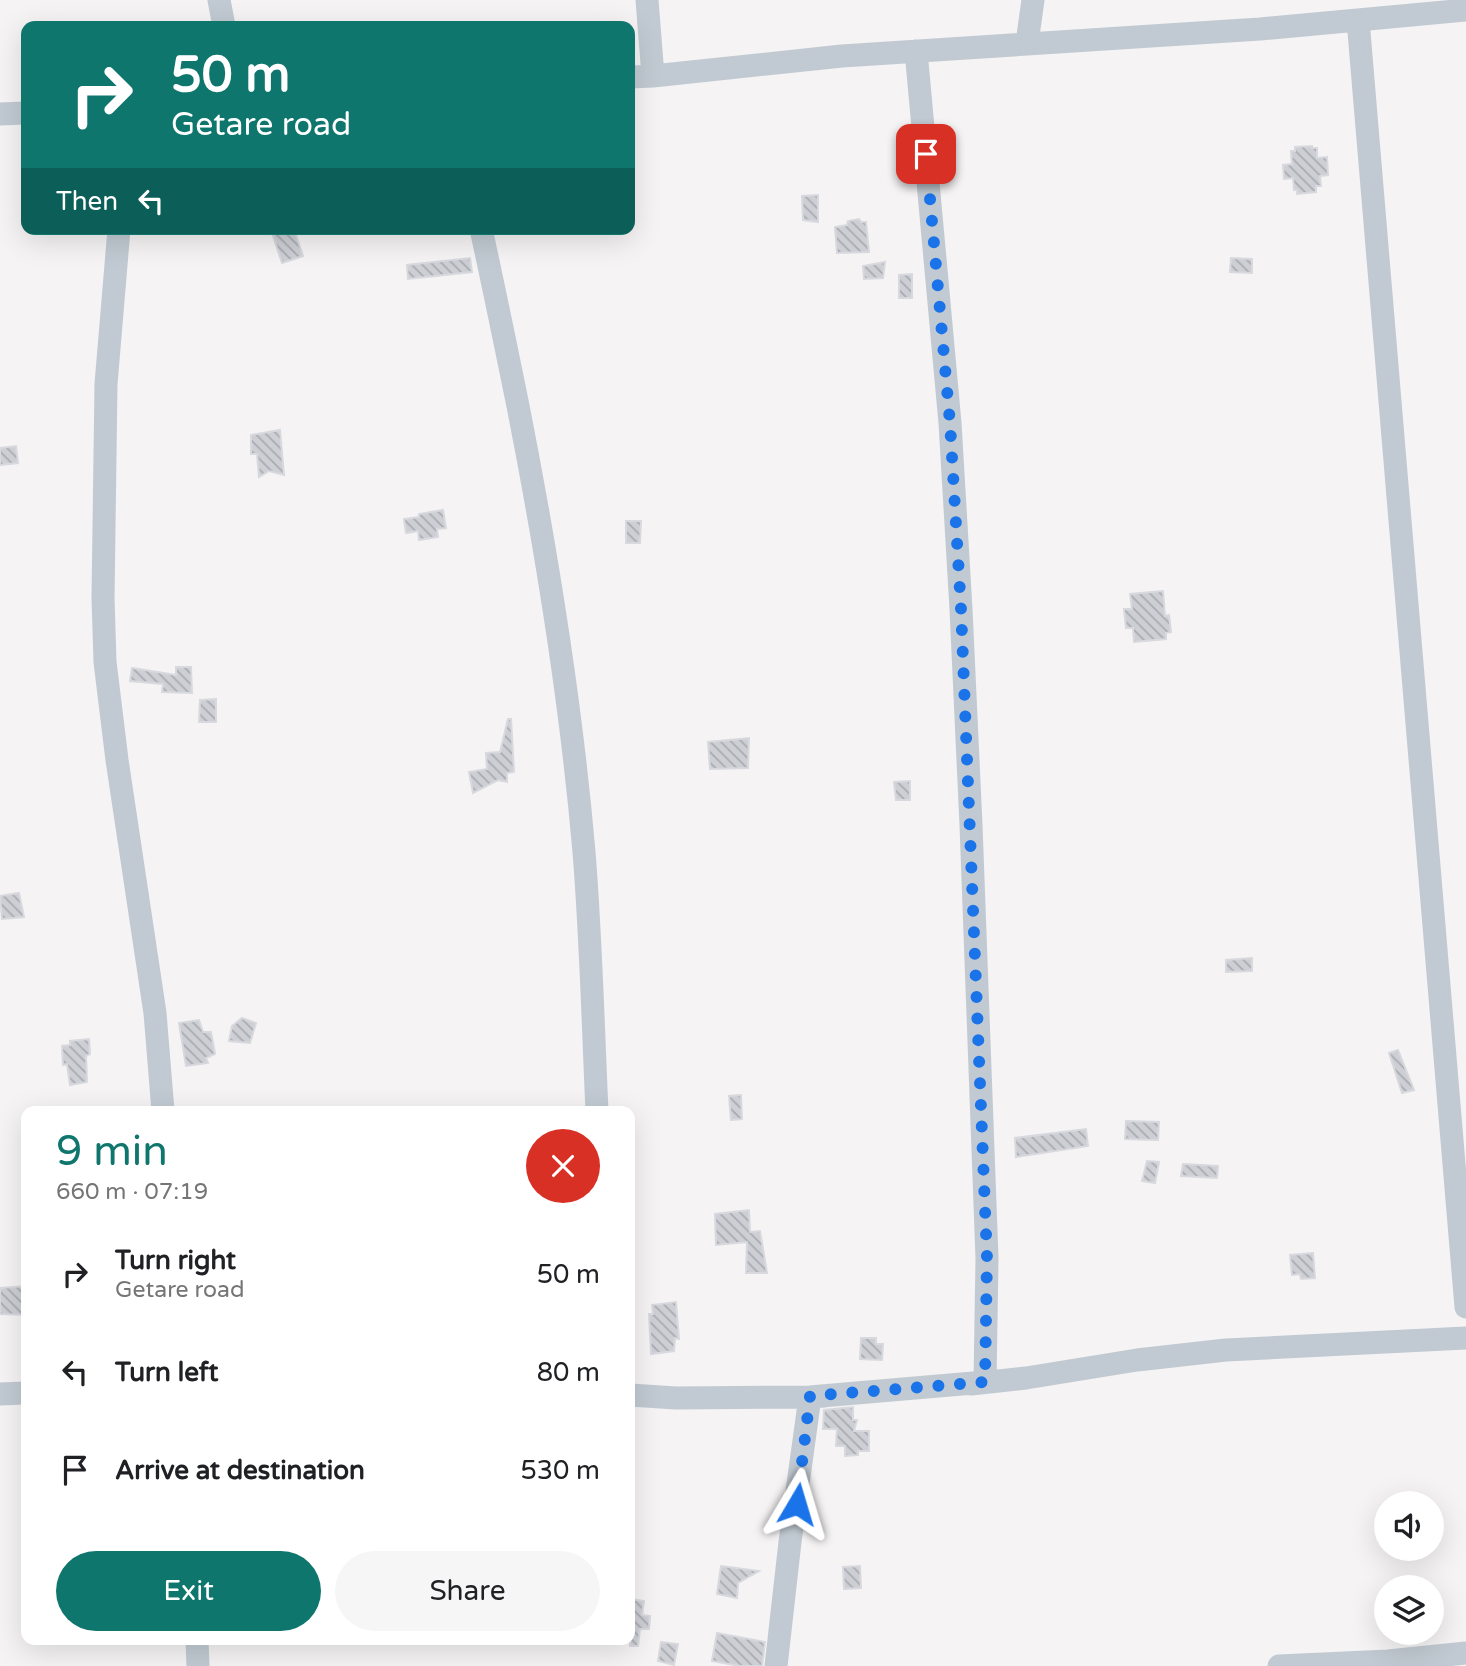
<!DOCTYPE html>
<meta charset="utf-8">
<style>
:root{--surface:#fff;--page:#f6f6f6;--text:#202124;--muted:#757577;--accent:#0f766e}
body{margin:0;font-family:"Varela Round",sans-serif;background:var(--page);color:var(--text);height:100vh;display:flex;flex-direction:column;font-size:26px;white-space:nowrap}
*{box-sizing:border-box;margin:0}
p{font-size:23px;color:var(--muted)}
.icon{flex:none;width:38px;height:38px;fill:none;stroke:currentColor;stroke-width:2;stroke-linecap:round;stroke-linejoin:round}
.map{position:relative;flex:1;overflow:hidden}
.sheet{position:absolute;left:21px;top:1106px;width:614px;height:539px;display:flex;flex-direction:column;background:var(--surface);border-radius:14px;box-shadow:0 7px 28px #0002}
.sheet>*{flex:none}
.hud{position:absolute;left:21px;top:21px;width:614px;height:214px;border-radius:14px;box-shadow:0 7px 28px #0002;background:#0f766e;color:#fff;overflow:hidden}
.fabs{position:absolute;left:1374px;top:1491px;display:grid;gap:14px}
.fabs a{display:grid;place-items:center;width:70px;height:70px;border-radius:50%;background:var(--surface);box-shadow:0 7px 28px #0002;font-size:35px}
.pin{position:absolute;display:grid;place-items:center;width:60px;height:60px;color:#fff;margin:-30px;border-radius:14px;box-shadow:0 4px 10px #0006}
.me{position:absolute;width:77px;margin:-38px;rotate:7deg;stroke-linejoin:round;filter:drop-shadow(0 0 5px #0008)}
.turn{display:flex;align-items:center;gap:24px;height:147px;padding:0 35px;font-size:32px}
.turn .icon{width:91px;height:91px;stroke-width:2.5}
.turn b{display:block;font-size:49px;line-height:60px}
.then{display:flex;align-items:center;height:66px;padding:0 35px;background:#0003;gap:14px;font-size:26px}
.round{display:grid;place-items:center;flex:none;width:74px;height:74px;border-radius:37px;background:var(--page)}
.head{display:flex;align-items:center;justify-content:space-between;height:119px;padding:0 35px}
h1{font-size:42px;font-weight:600;line-height:52px;color:var(--accent)}
.cta{display:flex;gap:14px;margin-top:auto;padding:14px 35px}
.cta a{flex:1;height:80px;border-radius:42px;background:var(--accent);color:#fff;font-size:28px;font-weight:600;line-height:80px;text-align:center}
.cta a+a{background:var(--page);color:var(--text)}
ul{padding:0;list-style:none}
li{display:flex;align-items:center;gap:21px;height:98px;padding:0 35px}
li div{flex:1}
li b{display:block;font-size:26px}
li em{font-style:normal}
.map>svg:first-child{display:block}
</style>
<div class="map">
<svg width="1466" height="1666" viewBox="0 0 1466 1666">
<defs>
<pattern id="building-back-hatch" width="6" height="6" patternUnits="userSpaceOnUse" patternTransform="scale(1.75)"><rect width="6" height="6" fill="#cdcfd5"/><path d="M-1 5l2 2M0 0l6 6M5-1l2 2" fill="none" stroke="#a8abb0"/></pattern>
</defs>
<rect width="100%" height="100%" fill="#f5f3f3"/>
<path fill="url(#building-back-hatch)" stroke="#d7d9de" stroke-width="2" d="M1312 146V148H1317V158L1327 157 1328 175 1320 176 1321 186H1316V192L1297 194V190H1294L1293 178 1284 179 1283 165 1292 164 1291 151H1295V147Z
M818 195V222L803 220 802 196Z
M859 219 861 222H866L869 252 837 253 835 227 847 225 848 221Z
M282 229H294L303 256 282 263 272 233Z
M470 258 472 272 408 279 407 265Z
M1231 258 1252 259V273L1230 272Z
M885 262 883 278 864 279 863 266Z
M912 274V298H899V275Z
M280 430 284 475 269 471 259 477 257 454H251V435Z
M16 446 18 463 0 465V448Z
M443 510 446 528 437 529 438 537 419 540 418 531 406 533 404 519 419 517V514Z
M626 521H641L640 543H626Z
M1163 591 1165 616 1169 615 1171 632 1166 633V639L1134 642 1133 628H1126L1124 609H1132L1130 594Z
M176 667H191L192 693 162 692 163 684 130 681 132 668 176 675Z
M216 699V722H199L200 700Z
M508 719H511L514 772 507 773V782L498 780 473 793 469 772 487 769 486 753 500 752Z
M749 738 748 768 710 769 708 742Z
M910 781V800H896L894 782Z
M19 893 24 917 2 919 0 896Z
M1252 958V971L1226 972V960Z
M242 1018 256 1023 250 1043 229 1041 232 1026Z
M199 1020 203 1032H211L215 1054 206 1058 208 1063 186 1066 179 1023Z
M89 1039 90 1054 86 1056 87 1082 70 1085 67 1064 63 1065 62 1046 70 1045V1041Z
M1398 1050 1414 1090 1402 1093 1389 1053Z
M741 1095 742 1119 731 1120 729 1096Z
M1126 1121 1159 1122 1158 1140 1125 1139Z
M1086 1129 1088 1146 1016 1157 1015 1138Z
M1147 1161 1159 1162 1155 1183 1142 1181Z
M1183 1164 1218 1166 1217 1178 1181 1176Z
M749 1210 750 1232 760 1231 767 1273H746L747 1242 716 1245 715 1214Z
M1313 1253 1315 1278 1301 1279 1300 1274 1292 1275 1290 1255Z
M26 1286V1315L0 1314V1288Z
M676 1302 679 1339 675 1338 674 1351 651 1354 649 1314H653L652 1305Z
M861 1338H876V1344H883L882 1360 860 1359Z
M853 1407V1420H857L854 1431H869V1451H858V1455L845 1456V1446H836L837 1429H823L824 1410Z
M721 1566 759 1571 738 1583 737 1598 717 1594Z
M860 1566 861 1588 844 1589 843 1567Z
M630 1599 644 1601 642 1615 650 1616 649 1629H640L638 1646H630Z
M717 1633 765 1642 762 1666H740L712 1661Z
M661 1642 678 1644 674 1665 658 1661Z"/>
<g fill="none" stroke-linecap="round" stroke-linejoin="round">
<path stroke="#c1cad2" stroke-width="23" d="M219 0 224 26
M647 0 653 76
M1358 20 1466 1307
M1027 43 1033 0
M630 77 653 76 842 56 1260 29 1466 10
M0 114 26 113
M119 229 106 384 103 598 105 662 117 760 155 1013 163 1111
M481 229C494 288 506 347 518 406 547 553 571 702 584 852 591 938 593 1025 597 1111
M971 1384 1026 1378 1137 1360 1226 1350 1466 1338
M0 1394 26 1393
M630 1395 676 1398 810 1397 985 1382 987 1258 971 825 961 609 950 423 916 51
M197 1640 198 1666
M776 1666 790 1542 810 1397 825 1396
M1279 1666 1388 1661 1466 1653"/>
</g>
<g fill="none" stroke-linecap="round" stroke-linejoin="round">
<path stroke="#1a73e8" stroke-width="12" stroke-dasharray="0 21.6" d="M797 1504 810 1396 985 1382 987 1258 961 609 950 423 926 154"/>
</g>
</svg>
<div class="fabs">
<a><svg class="icon" aria-label="sound" viewBox="0 0 24 24"><path d="M4 9h4l5-4v14l-5-4H4zM17 9q2 3 0 6"/></svg></a>
<a><svg class="icon" aria-label="layers" viewBox="0 0 24 24"><path d="M12 4l9 5-9 5-9-5zM3 14l9 5 9-5"/></svg></a>
</div>
<div class="pin" style="left:926px;top:154px;background:#d93025"><svg class="icon" aria-label="arrive" viewBox="0 0 24 24"><path d="M6 21V4h12l-3 4 3 4H6"/></svg></div>
<svg class="me" style="left:797px;top:1504px" viewBox="-20 -20 40 40"><path d="M0-17L14 15 0 8-14 15z" fill="#1a73e8" stroke="#fff" stroke-width="4"/></svg>
<div class="hud">
<div class="turn"><svg class="icon" aria-label="right" viewBox="0 0 24 24"><path d="M7 20v-9h11M14 6l5 5-5 5"/></svg><div><b>50 m</b>Getare road</div></div>
<div class="then">Then<svg class="icon" aria-label="left" viewBox="0 0 24 24"><path d="M17 20v-9H6M10 6l-5 5 5 5"/></svg></div>
</div>
<section class="sheet">
<div class="head"><div><h1>9 min</h1><p>660 m · 07:19</p></div><a class="round" style="background:#d93025;color:#fff"><svg class="icon" aria-label="close" viewBox="0 0 24 24"><path d="M6 6l12 12M18 6L6 18"/></svg></a></div>
<ul>
<li><svg class="icon" aria-label="right" viewBox="0 0 24 24"><path d="M7 20v-9h11M14 6l5 5-5 5"/></svg><div><b>Turn right</b><p>Getare road</p></div><em>50 m</em></li>
<li><svg class="icon" aria-label="left" viewBox="0 0 24 24"><path d="M17 20v-9H6M10 6l-5 5 5 5"/></svg><div><b>Turn left</b></div><em>80 m</em></li>
<li><svg class="icon" aria-label="arrive" viewBox="0 0 24 24"><path d="M6 21V4h12l-3 4 3 4H6"/></svg><div><b>Arrive at destination</b></div><em>530 m</em></li>
</ul>
<div class="cta"><a>Exit</a><a>Share</a></div>
</section>
</div>
